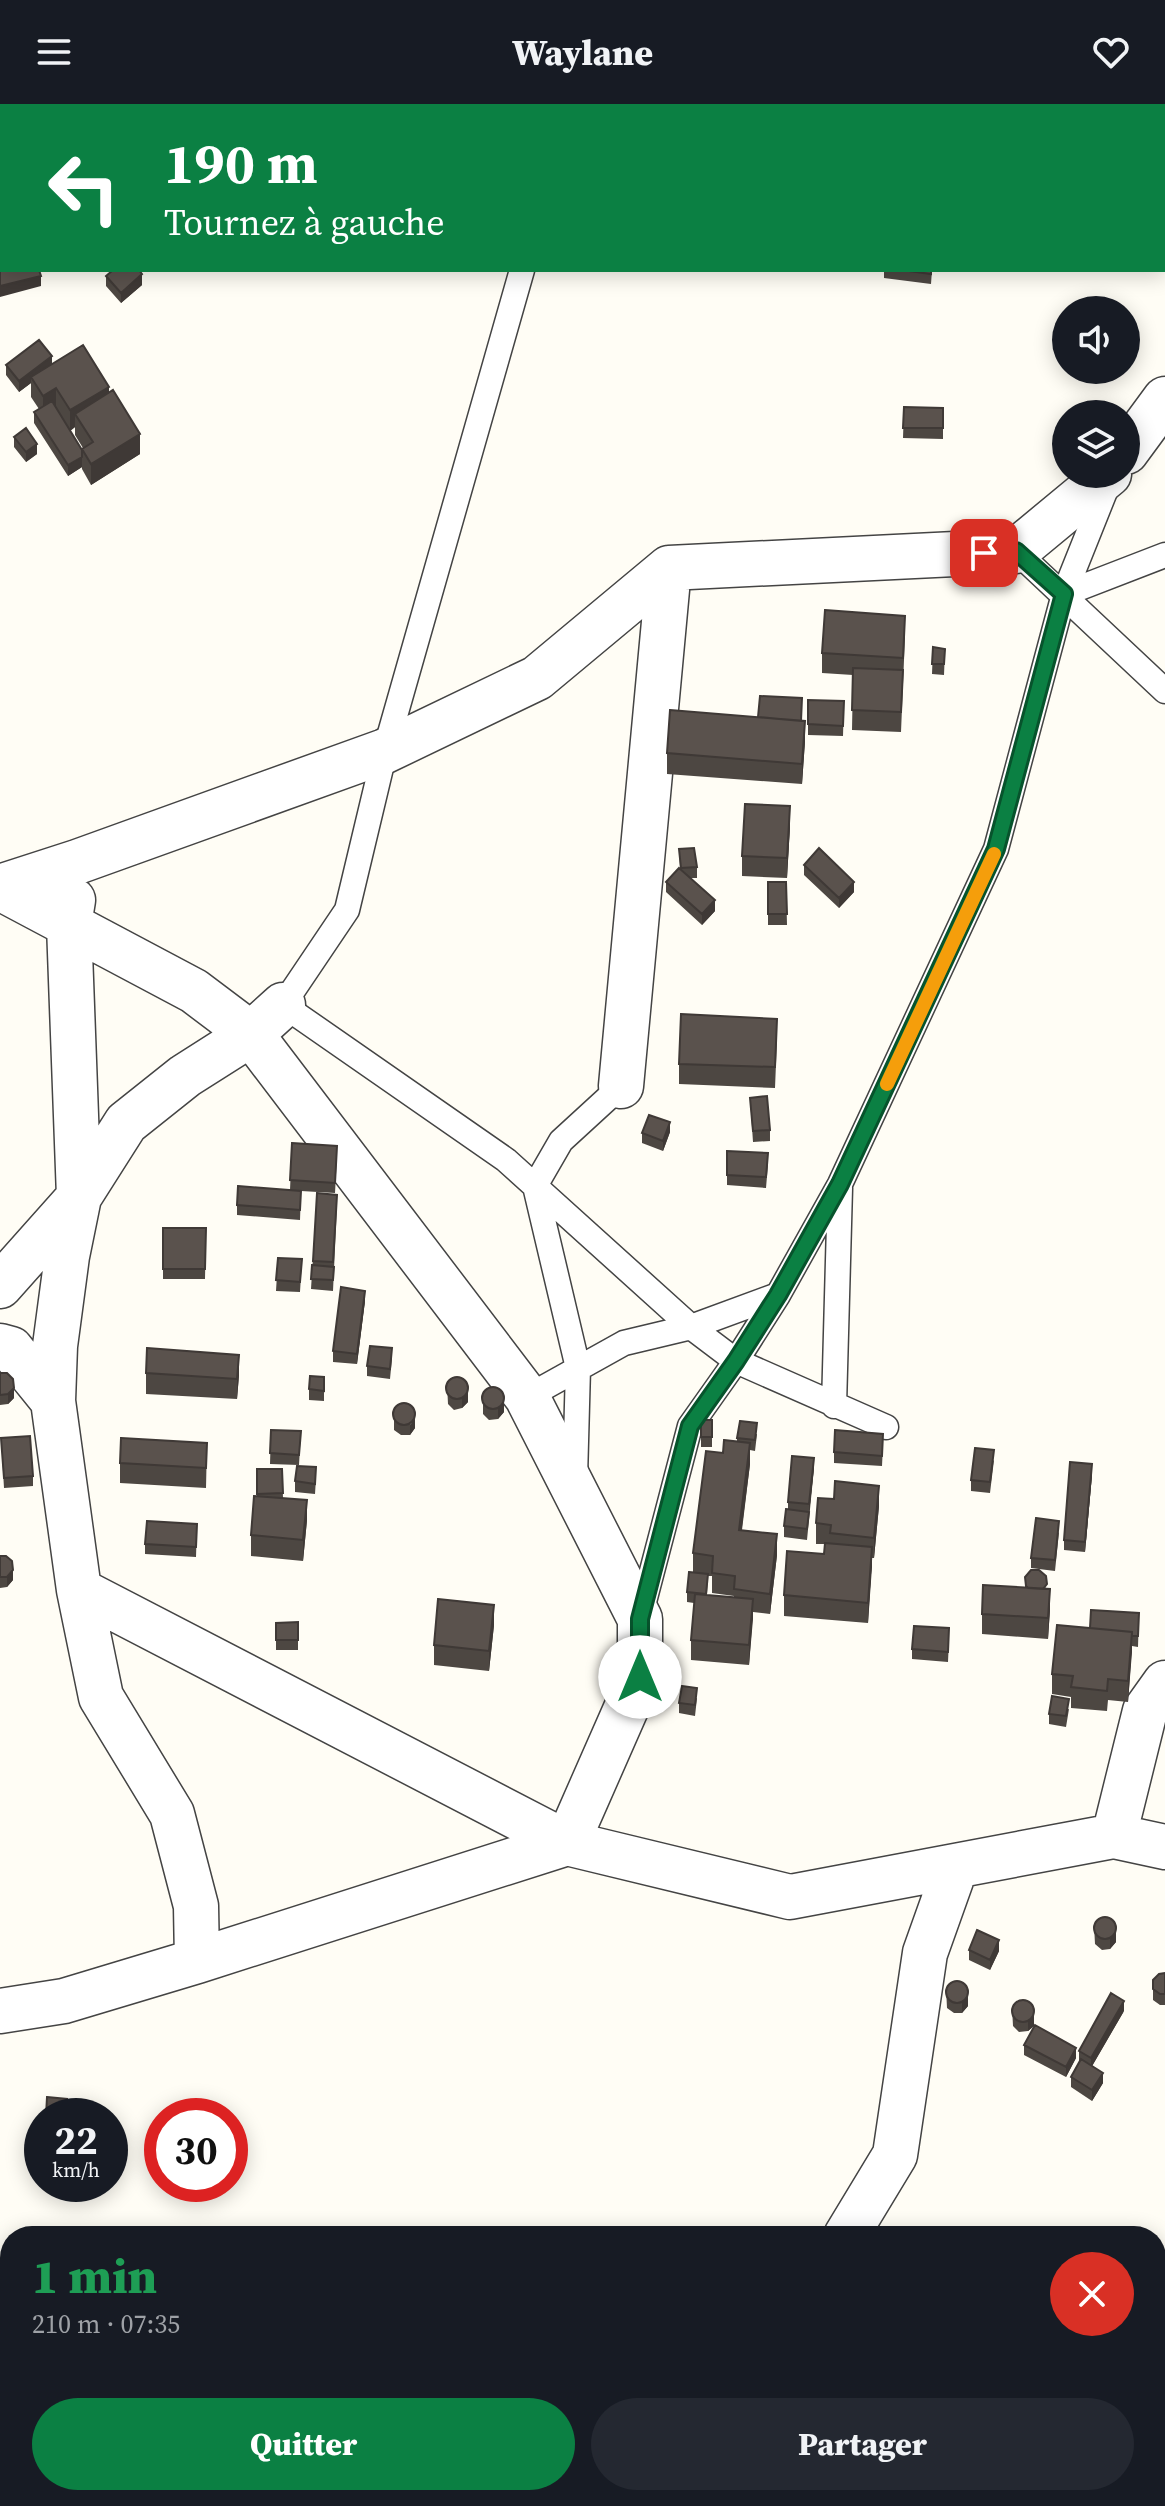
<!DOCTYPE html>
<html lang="fr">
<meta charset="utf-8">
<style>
:root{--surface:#171b24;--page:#242831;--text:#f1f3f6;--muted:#9ea1a6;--accent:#0b8043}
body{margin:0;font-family:"Source Serif 4",serif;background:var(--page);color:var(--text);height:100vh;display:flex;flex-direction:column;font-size:30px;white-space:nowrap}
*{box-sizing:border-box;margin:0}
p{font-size:26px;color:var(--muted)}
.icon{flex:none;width:44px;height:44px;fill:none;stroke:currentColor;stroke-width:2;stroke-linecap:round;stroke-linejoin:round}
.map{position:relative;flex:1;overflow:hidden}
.details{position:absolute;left:0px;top:2122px;width:1166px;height:280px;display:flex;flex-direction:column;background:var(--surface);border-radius:32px 32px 0 0;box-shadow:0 4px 20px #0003}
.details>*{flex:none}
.guide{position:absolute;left:0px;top:0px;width:1166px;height:168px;box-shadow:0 4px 20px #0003;background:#0b8043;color:#fff;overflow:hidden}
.buttons{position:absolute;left:1052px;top:192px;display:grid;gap:16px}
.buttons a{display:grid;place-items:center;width:88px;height:88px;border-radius:50%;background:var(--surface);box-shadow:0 4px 20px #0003;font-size:40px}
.speed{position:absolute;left:24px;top:1994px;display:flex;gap:16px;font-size:40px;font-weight:700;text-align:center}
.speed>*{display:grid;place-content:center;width:104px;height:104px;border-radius:50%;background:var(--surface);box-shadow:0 4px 20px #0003;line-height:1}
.speed small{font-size:20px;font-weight:400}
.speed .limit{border:12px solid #d22;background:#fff;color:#111}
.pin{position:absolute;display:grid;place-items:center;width:68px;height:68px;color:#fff;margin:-34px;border-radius:16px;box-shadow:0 4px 12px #0006}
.me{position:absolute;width:88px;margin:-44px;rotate:0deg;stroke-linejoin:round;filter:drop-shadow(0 0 6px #0008)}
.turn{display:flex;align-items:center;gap:28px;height:168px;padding:0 32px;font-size:36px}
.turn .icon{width:104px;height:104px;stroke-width:2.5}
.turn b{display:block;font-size:56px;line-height:68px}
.round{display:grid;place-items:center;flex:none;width:84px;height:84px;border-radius:42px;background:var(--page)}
.summary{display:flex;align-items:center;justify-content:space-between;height:136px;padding:0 32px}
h1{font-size:48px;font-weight:800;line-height:60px;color:#1e9e55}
.action{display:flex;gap:16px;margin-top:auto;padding:16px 32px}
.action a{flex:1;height:92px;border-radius:48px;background:var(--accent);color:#fff;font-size:32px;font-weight:800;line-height:92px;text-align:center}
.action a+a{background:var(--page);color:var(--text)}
header{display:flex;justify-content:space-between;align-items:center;height:104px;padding:0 32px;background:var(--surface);font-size:36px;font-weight:800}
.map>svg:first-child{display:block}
</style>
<header><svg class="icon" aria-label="menu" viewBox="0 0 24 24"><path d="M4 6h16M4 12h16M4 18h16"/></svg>Waylane<svg class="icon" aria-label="heart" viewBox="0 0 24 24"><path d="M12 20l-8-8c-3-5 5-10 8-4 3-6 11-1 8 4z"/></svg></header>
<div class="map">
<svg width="1165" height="2402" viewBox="0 0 1165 2402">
<rect width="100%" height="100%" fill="#fffdf5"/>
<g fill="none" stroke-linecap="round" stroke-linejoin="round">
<g stroke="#444" stroke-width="27">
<path id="service" d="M984 0 988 2
M646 2 648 0
M522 166 385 647 347 806 283 901 506 1056 691 1223 736 1257 886 1323
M1016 447 1165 587
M1064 490 1165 451
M527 1293 624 1239 691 1223 778 1191
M834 1302 840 1084
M575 1374 578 1264 535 1082 561 1037 621 982
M640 1513 690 1322 736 1257 778 1191 840 1080 996 745 1064 490 1108 380"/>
</g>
<g stroke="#444" stroke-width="47">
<path id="minor" d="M1038 0 1040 2
M1164 74H1165
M1126 348 1165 295
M0 783 77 758 385 647 537 574 669 464 1016 447 1109 370
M0 784 194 887 251 930 527 1293 640 1515V1573L567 1739 197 1857 64 1897 0 1907
M621 982 669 464
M0 1182 79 1093 69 821 73 796
M0 1242 11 1245 53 1297 79 1486 567 1739 790 1793 1114 1732 1165 1743
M53 1297 55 1242 67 1152 79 1093 126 1019 185 972 251 930 283 901
M79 1486 101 1593 172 1710 196 1802 197 1857
M1114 1732 1145 1607 1165 1579
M846 2132 895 2051 925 1849 956 1762
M101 2402 102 2397
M672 2402 676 2392"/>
</g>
<use href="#service" stroke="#fff" stroke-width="24"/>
<use href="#minor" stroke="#fff" stroke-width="44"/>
</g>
<path fill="#4d4742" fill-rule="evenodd" d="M884 166H932L931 180 884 174Z
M106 172 142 181 121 199 106 182Z
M52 260 109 289 140 350 91 381 82 365V363L68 372 34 319V308L39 305 31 293V279L19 288 6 271V261ZM75 323V331L83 344 82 346 70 327Z
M904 303 943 304V335L903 334Z
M14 333 37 350 26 358 14 343Z
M905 532 901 628 852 626 853 571 822 569V549Z
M933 543 945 545 944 571 932 570Z
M808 596 844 597 843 632 808 631Z
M758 613 801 617 805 637 802 680 667 670V649Z
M790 722 787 774 742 772V752Z
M679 745 697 763V774H691L715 807 702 821 666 788V778L680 764Z
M804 761 854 788 839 804 804 771Z
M768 778H786L787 821H768Z
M777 935 775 984 679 980V960Z
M750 994 770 1026V1037L753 1038Z
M670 1028 663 1047 642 1039V1029Z
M292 1039 337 1052 335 1089 301 1087 300 1116 237 1111V1101L290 1086Z
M727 1047 768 1060 766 1084 727 1081Z
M317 1089 337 1101 333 1187 311 1185Z
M163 1124H206L205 1175H163Z
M278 1154 302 1155 300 1188 276 1187Z
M365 1197 357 1260 333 1258V1247Z
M392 1254 390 1275 367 1272V1262Z
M0 1269 14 1294 8 1300 0 1301Z
M146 1269 239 1271 237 1295 146 1290Z
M324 1273V1297L309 1296V1285Z
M447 1280 468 1298 462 1304 454 1306 448 1300Z
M483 1291 504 1308 498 1315 489 1316 483 1310Z
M394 1307 415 1324 410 1331H401L394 1326Z
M701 1316H712V1343H701Z
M271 1326 301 1327 299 1361 270 1360Z
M757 1330 755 1347 750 1346V1360L742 1426 777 1451 770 1510 753 1508 749 1561 691 1556V1536L694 1499 687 1498V1488L693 1469V1449L723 1349 737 1338V1334ZM708 1472H712V1489L734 1492V1493L707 1491Z
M1 1334 33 1372V1382L4 1384Z
M207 1339 206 1384 120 1379V1359Z
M883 1341 882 1362 834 1359V1348Z
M994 1356 990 1389 971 1387V1376Z
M814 1364 807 1436 784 1433V1422L788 1405V1398Z
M257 1365H282L283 1394 307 1416 303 1457 251 1452V1431L257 1392Z
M1092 1371 1085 1448 1064 1446V1436Z
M316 1374 315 1390 295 1388V1377Z
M879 1402 874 1454H872L868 1519 784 1512V1491L824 1450 825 1440H816V1419Z
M197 1420 196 1453 145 1450V1440Z
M1059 1428 1055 1467 1031 1464V1454Z
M0 1452 13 1476 7 1483 0 1484Z
M1025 1473 1047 1485 1050 1505 1048 1535 982 1530V1510L1025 1484Z
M1139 1509 1138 1543 1132 1542 1128 1598 1108 1596 1107 1607 1071 1604V1593L1052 1590V1570L1090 1524Z
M298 1518V1546H276V1519Z
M494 1521 489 1567 434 1561V1541Z
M949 1535 948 1558 912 1555V1545Z
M697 1594 695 1612 679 1609V1599Z
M1069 1605 1066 1623 1049 1620V1610Z
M1094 1821 1116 1838 1110 1845 1102 1846 1095 1840Z
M969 1846 999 1847 990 1866 969 1856Z
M1165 1869V1901H1160L1153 1896V1876Z
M946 1884 968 1902 962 1909H954L947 1904Z
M1012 1903 1034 1922 1028 1927 1019 1928 1013 1922Z
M1124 1907 1092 1962 1103 1979 1092 1997 1071 1983V1973L1080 1958 1079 1957V1947Z
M1024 1941 1076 1954 1066 1973 1024 1951Z"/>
<path fill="#3f3936" d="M142 170V181L121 199V189Z
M41 172V182L0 193V182Z
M52 252V263L31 273V279L19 288V277Z
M109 283V303L75 310V323L70 327V306Z
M56 284V304L43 312V292Z
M140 330V350L91 381V360Z
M37 340V350L26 358V348Z
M82 353V363L68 372V361Z
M805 617V637L802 680V660Z
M790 702V722L787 774V754Z
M854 778V788L839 804V794Z
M715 796V807L702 821V810Z
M670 1018V1028L663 1047V1037Z
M365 1187V1197L357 1260V1250Z
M239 1251V1271L237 1295V1275Z
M14 1284V1294L8 1300V1290Z
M468 1288V1298L462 1304V1294Z
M504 1298V1308L498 1315V1304Z
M415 1314V1324L410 1331V1321Z
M750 1339V1360L739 1446V1426Z
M814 1354V1364L809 1410V1400Z
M1092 1360V1371L1085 1448V1438Z
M879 1382V1402L874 1454V1434Z
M307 1396V1416L303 1457V1436Z
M777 1430V1451L770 1510V1490Z
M872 1443V1463L868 1519V1499Z
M13 1466V1476L7 1483V1473Z
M1050 1485V1505L1048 1535V1514Z
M753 1495V1515L749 1561V1541Z
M494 1501V1521L489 1567V1547Z
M1132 1528V1548L1128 1598V1577Z
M1116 1828V1838L1110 1845V1834Z
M999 1836V1847L990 1866V1856Z
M968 1892V1902L962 1909V1898Z
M1124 1897V1907L1091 1964V1954Z
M1034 1911V1922L1028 1927V1917Z
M1076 1944V1954L1066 1973V1963Z
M1103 1969V1979L1092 1997V1986Z"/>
<path fill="#5a524d" stroke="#3f3936" stroke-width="2" d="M353 0H394V1L390 2H354Z
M460 0H562L561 2H458Z
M0 153H2V166H39L41 172 0 182Z
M113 166H139L142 170 121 189 106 172Z
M902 166H931V170Z
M39 236 52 252 19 277 6 261Z
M83 241 109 283 70 306 56 284 43 292 31 273Z
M113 286 140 330 91 360 82 345 93 338 75 310Z
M52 297 82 346V353L68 361 34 308Z
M904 303 943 304V324H903Z
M26 324 37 340 26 348 14 333Z
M825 506 905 512 903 554 822 549Z
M933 543 945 545 944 560H932Z
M853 564 903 566 901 608 852 606Z
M760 592 802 594 801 617 758 613Z
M808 596 844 597 843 622 808 620Z
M670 606 805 617 802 660 667 649Z
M745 700 790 702 787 754 742 752Z
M694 744 697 763 681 764 679 745Z
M819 744 854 778 839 794 804 761Z
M679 764 715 796 702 810 666 778Z
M768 778H786L787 810H768Z
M681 910 777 915 775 963 679 960Z
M767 992 770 1026 753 1027 750 994Z
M649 1011 670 1018 663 1037 642 1029Z
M292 1039 337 1042 335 1079 290 1076Z
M727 1047 768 1049 766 1073 727 1071Z
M238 1082 301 1087 300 1106 237 1101Z
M317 1089 337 1091 333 1158 313 1157Z
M163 1124H206L205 1165H163Z
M278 1154 302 1155 300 1178 276 1176Z
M312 1161 334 1163 333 1176 311 1175Z
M341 1183 365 1187 357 1250 333 1247Z
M370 1242 392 1244 390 1265 367 1262Z
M147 1244 239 1251 237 1275 146 1269Z
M0 1269H7L13 1275 14 1284 8 1290 0 1291Z
M310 1272 324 1273V1287L309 1285Z
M446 1284a11 11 0 1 1 22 0a11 11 0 1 1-22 0Z
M482 1294a11 11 0 1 1 22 0a11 11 0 1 1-22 0Z
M393 1310a11 11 0 1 1 22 0a11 11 0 1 1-22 0Z
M701 1316H712V1333H701Z
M740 1317 757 1319 755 1336 737 1334Z
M271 1326 301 1327 299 1351 270 1349Z
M835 1326 883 1330 882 1352 834 1348Z
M30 1332 33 1372 4 1374 1 1334Z
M121 1334 207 1339 206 1364 120 1359Z
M724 1336 750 1339 739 1426 777 1430 770 1490 734 1485 735 1472 712 1469 713 1452 693 1449 706 1347 723 1349Z
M975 1344 994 1346 990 1378 971 1376Z
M792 1352 814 1354 809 1400 788 1398Z
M1070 1358 1092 1360 1085 1438 1064 1436Z
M297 1362 316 1363 315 1380 295 1377Z
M257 1365H282L283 1389 257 1390Z
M835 1377 879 1382 874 1434 830 1429 831 1421 816 1419 818 1394 834 1395Z
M254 1392 307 1396 303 1436 251 1431Z
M786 1405 809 1408 807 1425 784 1422Z
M1036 1414 1059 1417 1055 1456 1031 1454Z
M147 1417 197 1420 196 1443 145 1440Z
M825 1439 872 1443 868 1499 784 1491 787 1447 824 1450Z
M0 1452H6L12 1457 13 1466 7 1473H0Z
M1031 1466H1039L1046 1472 1047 1480 1043 1485 1028 1484 1026 1482 1025 1473Z
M689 1468 708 1470 706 1490 687 1488Z
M983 1481 1050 1485 1048 1514 982 1510Z
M695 1490 753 1495 749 1541 691 1536Z
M438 1495 494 1501 489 1547 434 1541Z
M1091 1506 1139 1509 1138 1532H1132V1528L1090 1524Z
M298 1518V1536H276V1519Z
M1057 1521 1132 1528 1128 1577 1108 1575 1107 1587 1071 1583 1073 1572 1052 1570Z
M914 1522 949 1524 948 1548 912 1545Z
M682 1582 697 1584 695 1601 679 1599Z
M1052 1592 1069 1595 1066 1612 1049 1610Z
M1094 1824a11 11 0 1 1 22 0a11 11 0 1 1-22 0Z
M977 1826 999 1836 990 1856 969 1846Z
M1165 1869V1890H1160L1153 1885V1876L1159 1870Z
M946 1888a11 11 0 1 1 22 0a11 11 0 1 1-22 0Z
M1111 1889 1124 1897 1091 1954 1079 1947Z
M1012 1907a11 11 0 1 1 22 0a11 11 0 1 1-22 0Z
M1035 1921 1076 1944 1066 1963 1024 1941Z
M1081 1955 1103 1969 1092 1986 1071 1973Z
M47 1993 67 1995 66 2012H46Z
M10 2392H33L32 2402 9 2400Z"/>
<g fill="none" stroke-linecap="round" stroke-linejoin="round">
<g stroke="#07532c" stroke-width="20">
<path id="route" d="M640 1573V1515L690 1322 736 1257 778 1191 840 1080 996 745 1064 490 1016 447 984 449"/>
</g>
<use href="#route" stroke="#0b8043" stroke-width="14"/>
<path stroke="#f59e0b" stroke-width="14" d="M887 980 994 750"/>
</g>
</svg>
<div class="buttons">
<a><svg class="icon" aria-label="sound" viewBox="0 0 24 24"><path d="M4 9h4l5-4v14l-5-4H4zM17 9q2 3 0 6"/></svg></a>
<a><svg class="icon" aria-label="layers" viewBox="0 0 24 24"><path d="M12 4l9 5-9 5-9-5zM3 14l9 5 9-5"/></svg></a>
</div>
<div class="speed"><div>22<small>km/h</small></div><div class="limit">30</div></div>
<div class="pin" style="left:984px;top:449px;background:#d93025"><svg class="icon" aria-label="arrive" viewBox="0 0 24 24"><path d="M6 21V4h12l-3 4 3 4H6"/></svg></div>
<svg class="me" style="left:640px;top:1573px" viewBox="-20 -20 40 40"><circle r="19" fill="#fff"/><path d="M0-13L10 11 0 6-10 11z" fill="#0b8043"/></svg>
<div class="guide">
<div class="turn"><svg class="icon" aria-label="left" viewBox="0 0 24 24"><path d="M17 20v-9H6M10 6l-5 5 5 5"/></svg><div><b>190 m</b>Tournez à gauche</div></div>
</div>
<section class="details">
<div class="summary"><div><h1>1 min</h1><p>210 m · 07:35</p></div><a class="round" style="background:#d93025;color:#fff"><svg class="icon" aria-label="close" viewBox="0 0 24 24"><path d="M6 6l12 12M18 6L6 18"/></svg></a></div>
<div class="action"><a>Quitter</a><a>Partager</a></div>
</section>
</div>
